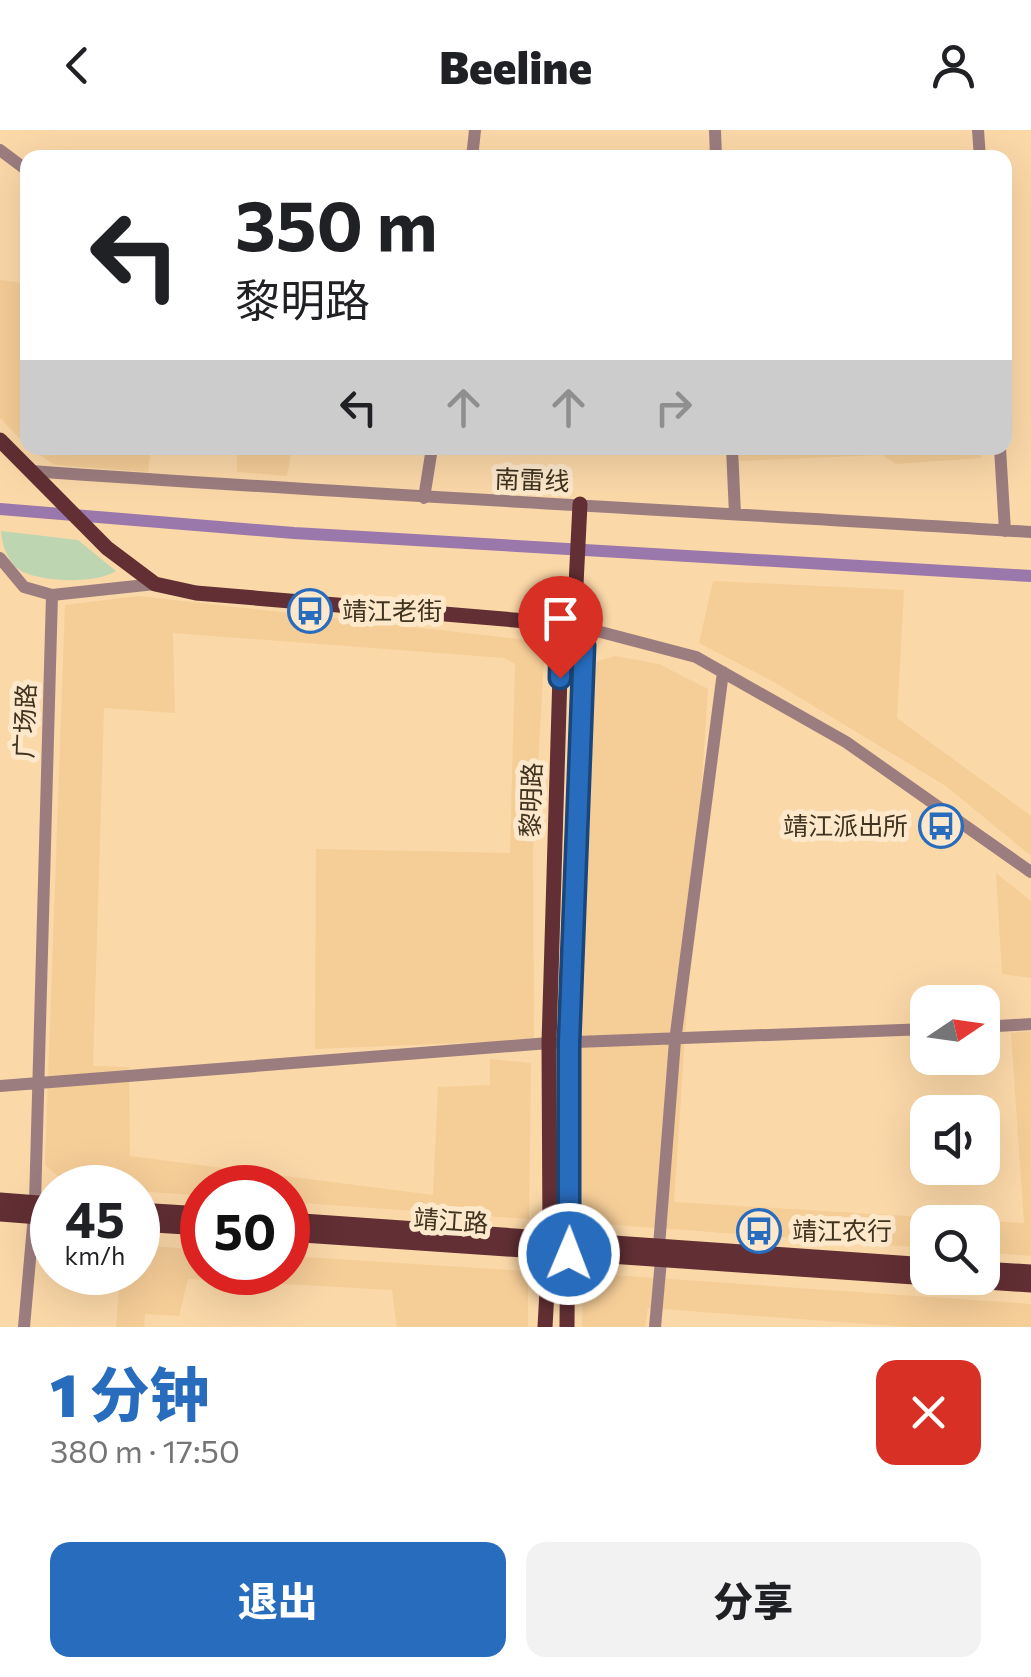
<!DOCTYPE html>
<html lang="zh">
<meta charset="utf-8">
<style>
:root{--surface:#fff;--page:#f2f2f2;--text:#202124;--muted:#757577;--accent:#286cbd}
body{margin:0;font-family:Commissioner,"Noto Sans SC",sans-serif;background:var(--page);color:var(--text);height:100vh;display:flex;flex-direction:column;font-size:38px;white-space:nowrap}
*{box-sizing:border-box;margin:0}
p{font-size:32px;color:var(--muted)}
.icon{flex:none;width:55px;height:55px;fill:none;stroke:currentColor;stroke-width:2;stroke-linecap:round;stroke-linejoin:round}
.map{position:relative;height:1197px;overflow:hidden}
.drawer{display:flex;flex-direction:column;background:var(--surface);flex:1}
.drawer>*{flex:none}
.guide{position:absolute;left:20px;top:20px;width:992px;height:305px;border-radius:20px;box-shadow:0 10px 40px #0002;background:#fff;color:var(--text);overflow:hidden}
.needle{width:65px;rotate:77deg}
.buttons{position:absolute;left:910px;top:855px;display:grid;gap:20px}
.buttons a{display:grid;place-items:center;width:90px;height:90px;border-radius:20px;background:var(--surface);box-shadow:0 10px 40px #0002;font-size:50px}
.speed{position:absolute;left:30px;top:1035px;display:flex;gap:20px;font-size:50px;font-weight:700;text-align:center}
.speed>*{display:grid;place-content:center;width:130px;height:130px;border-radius:50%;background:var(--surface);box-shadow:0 10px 40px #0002;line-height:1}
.speed small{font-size:25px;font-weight:400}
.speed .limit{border:15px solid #d22;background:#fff;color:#111}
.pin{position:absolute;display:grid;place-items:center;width:85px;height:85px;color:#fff;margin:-102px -42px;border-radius:50% 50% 50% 0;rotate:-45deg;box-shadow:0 0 10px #0007}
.pin .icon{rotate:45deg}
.me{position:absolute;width:110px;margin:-55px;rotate:1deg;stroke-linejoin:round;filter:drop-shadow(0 0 8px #0008)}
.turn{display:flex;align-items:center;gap:35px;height:210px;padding:0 50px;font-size:45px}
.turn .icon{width:130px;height:130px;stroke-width:2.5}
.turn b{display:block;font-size:70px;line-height:85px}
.lanes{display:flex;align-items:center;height:95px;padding:0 50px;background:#0003;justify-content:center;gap:50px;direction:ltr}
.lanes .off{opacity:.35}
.round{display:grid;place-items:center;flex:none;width:105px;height:105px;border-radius:20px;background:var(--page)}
.overview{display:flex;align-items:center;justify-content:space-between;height:170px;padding:0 50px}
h1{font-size:60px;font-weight:800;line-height:75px;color:var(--accent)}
.action{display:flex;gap:20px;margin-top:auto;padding:20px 50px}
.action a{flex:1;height:115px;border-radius:20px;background:var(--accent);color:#fff;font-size:40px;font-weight:800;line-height:115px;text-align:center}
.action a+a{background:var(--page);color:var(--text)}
header{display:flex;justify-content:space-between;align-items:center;height:130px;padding:0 50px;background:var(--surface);font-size:45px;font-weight:800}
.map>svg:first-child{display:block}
</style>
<header><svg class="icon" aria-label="back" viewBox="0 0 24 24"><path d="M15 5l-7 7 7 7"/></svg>Beeline<svg class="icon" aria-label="person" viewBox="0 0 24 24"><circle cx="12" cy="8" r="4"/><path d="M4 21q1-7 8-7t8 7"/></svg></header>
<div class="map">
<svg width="1031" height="1197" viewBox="0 0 1031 1197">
<rect width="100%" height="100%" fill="#fbd8a8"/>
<path fill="#f5cd97" d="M25 128 28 129 27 316 0 288V150L23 153Z
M29 318H292L287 346 237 342V322L151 319 148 342 55 335Z
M739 318H980L981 328 896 334 882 325 739 331Z
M713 451 904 460 897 588 1031 686V726L946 656 772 551 699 513Z
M138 466 545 512 533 724 534 910 315 919 316 719 510 723 515 534 504 528 173 503 175 583 104 578 93 936 129 937 130 1026 433 1065 438 957 490 955V929L531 933 529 1089 288 1072V1058H202V1066L138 1061V1058L69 1056 45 1035 65 475Z
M615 526 659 534 708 559 674 1072 1024 1093 1011 903 1031 901V1126L983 1122 982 1092H928L927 1118 590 1093 575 1083 595 532Z
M996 743 1031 771V848L1002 844Z
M138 1115 202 1120V1142H288V1126L528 1141V1197H397L392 1160 188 1149 179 1186 145 1184 144 1197H116L120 1143 138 1142Z
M583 1143 1031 1174V1197H908L648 1178 645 1197H582Z"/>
<path fill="#bed5b2" d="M1 401 78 410 116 441C96 454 45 452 23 442 9 435 2 416 1 401Z"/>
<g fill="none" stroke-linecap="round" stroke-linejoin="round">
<path stroke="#9b78ab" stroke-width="12" d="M0 379 294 403 1031 446"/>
<path stroke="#9c7d7f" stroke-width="12" d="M715 0 716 28
M978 0 980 28
M0 20 28 41
M472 28 475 0
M732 318 735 384
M1000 318 1005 401
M31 341C364 365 698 381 1031 402
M424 368 432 318
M0 428 24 457 52 465 155 454
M574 495 696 527 846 612 1031 742
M982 897 1031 894
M0 956 549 913 928 899
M659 1116 675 911 723 542
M24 1197 35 1073 52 465
M655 1197 661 1130"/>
<path stroke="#612f34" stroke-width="15" d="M0 310 107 418 155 454 196 463 574 495 580 374
M0 1070 52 1074
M138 1080 202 1084
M0 1084 52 1088
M288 1090 928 1135
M138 1094 202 1098
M288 1104 1031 1155
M982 1139 1031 1142
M545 1197 550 1108 549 913 561 511 574 495 583 515 569 913 567 1197"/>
</g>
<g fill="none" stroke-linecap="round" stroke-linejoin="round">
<g stroke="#1a467b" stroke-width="25">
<path id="route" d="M560 548 561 511 574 494 584 515 569 913V1124"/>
</g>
<use href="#route" stroke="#286cbd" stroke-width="18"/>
</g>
<defs>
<g id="bus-ring" transform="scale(2.25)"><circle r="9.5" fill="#fde8cb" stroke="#286cbd" stroke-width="1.5"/><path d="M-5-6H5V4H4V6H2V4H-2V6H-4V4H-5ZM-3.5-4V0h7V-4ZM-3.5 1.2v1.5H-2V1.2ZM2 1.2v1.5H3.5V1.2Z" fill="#286cbd"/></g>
</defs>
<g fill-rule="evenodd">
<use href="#bus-ring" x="310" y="481"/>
<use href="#bus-ring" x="941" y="696"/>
<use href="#bus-ring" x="759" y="1101"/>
</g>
<g text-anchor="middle" stroke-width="10" stroke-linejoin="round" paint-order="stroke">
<g font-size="25" fill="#403320" stroke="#fde8cb">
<text transform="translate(532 350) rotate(2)" y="9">南雷线</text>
<text transform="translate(25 591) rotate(-88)" y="9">广场路</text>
<text transform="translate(531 670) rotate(-88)" y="9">黎明路</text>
<text transform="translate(451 1091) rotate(4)" y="9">靖江路</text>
</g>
<g font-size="25" fill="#403320" stroke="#fde8cb" text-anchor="start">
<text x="342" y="490">靖江老街</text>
<text x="908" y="705" text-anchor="end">靖江派出所</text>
<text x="792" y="1110">靖江农行</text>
</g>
</g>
</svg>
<div class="buttons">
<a><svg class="needle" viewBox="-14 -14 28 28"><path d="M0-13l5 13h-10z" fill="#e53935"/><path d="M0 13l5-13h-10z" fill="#757577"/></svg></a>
<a><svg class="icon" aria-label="sound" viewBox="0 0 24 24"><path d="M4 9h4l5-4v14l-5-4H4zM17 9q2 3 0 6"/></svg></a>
<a><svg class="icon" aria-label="search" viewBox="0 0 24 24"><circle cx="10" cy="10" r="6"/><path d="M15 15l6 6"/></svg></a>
</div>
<div class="speed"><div>45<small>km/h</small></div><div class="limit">50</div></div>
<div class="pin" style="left:560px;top:548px;background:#d93025"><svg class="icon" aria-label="arrive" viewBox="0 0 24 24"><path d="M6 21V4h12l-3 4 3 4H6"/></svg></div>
<svg class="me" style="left:569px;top:1124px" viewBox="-20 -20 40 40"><circle r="17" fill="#286cbd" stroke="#fff" stroke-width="3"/><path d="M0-11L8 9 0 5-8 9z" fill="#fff"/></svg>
<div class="guide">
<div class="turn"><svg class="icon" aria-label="left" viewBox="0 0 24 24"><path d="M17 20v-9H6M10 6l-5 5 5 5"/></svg><div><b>350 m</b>黎明路</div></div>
<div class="lanes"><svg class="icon" aria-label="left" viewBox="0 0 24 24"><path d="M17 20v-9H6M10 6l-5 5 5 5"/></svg><svg class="icon off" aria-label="ahead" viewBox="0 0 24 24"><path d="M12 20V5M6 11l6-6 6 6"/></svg><svg class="icon off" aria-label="ahead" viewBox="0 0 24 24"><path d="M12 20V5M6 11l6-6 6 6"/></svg><svg class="icon off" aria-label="right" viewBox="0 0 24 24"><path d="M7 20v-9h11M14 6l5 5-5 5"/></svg></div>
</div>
</div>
<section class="drawer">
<div class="overview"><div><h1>1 分钟</h1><p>380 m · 17:50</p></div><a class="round" style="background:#d93025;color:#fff"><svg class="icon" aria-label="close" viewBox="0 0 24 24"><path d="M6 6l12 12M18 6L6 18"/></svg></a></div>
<div class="action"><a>退出</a><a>分享</a></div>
</section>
